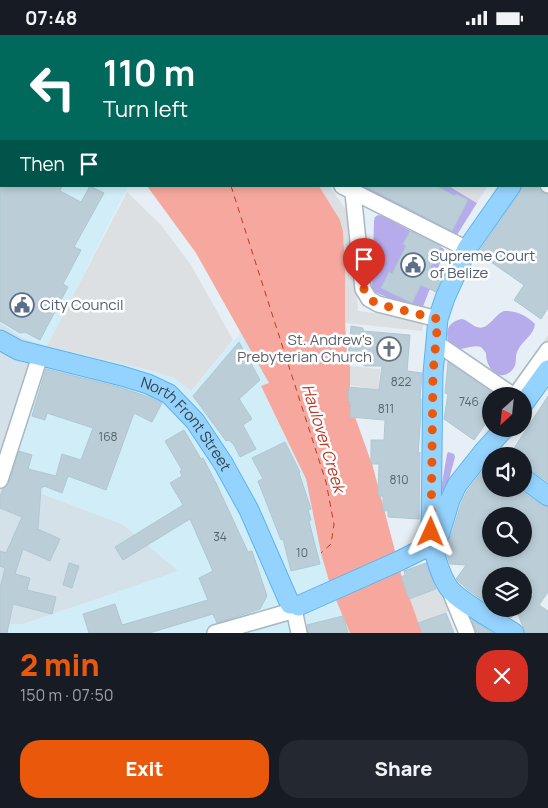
<!DOCTYPE html>
<meta charset="utf-8">
<style>
:root{--surface:#171b24;--page:#242831;--text:#f1f3f6;--muted:#9ea1a6;--accent:#ea580c}
body{margin:0;font-family:Manrope,sans-serif;background:var(--page);color:var(--text);height:100vh;display:flex;flex-direction:column;font-size:19px;white-space:nowrap}
*{box-sizing:border-box;margin:0}
p{font-size:16px;color:var(--muted)}
.icon{flex:none;width:28px;height:28px;fill:none;stroke:currentColor;stroke-width:2;stroke-linecap:round;stroke-linejoin:round}
.map{position:relative;height:598px;overflow:hidden}
.sheet{display:flex;flex-direction:column;background:var(--surface);flex:1}
.sheet>*{flex:none}
.top-card{position:absolute;left:0px;top:0px;width:549px;height:152px;box-shadow:0 2px 8px #0003;background:#00695c;color:#fff;overflow:hidden}
.needle{width:32px;rotate:207deg}
.controls{position:absolute;left:482px;top:352px;display:grid;gap:10px}
.controls a{display:grid;place-items:center;width:50px;height:50px;border-radius:50%;background:var(--surface);box-shadow:0 2px 8px #0003;font-size:25px}
.pin{position:absolute;display:grid;place-items:center;width:42px;height:42px;color:#fff;margin:-51px -21px;border-radius:50% 50% 50% 0;rotate:-45deg;box-shadow:0 0 5px #0007}
.pin .icon{rotate:45deg}
.me{position:absolute;width:55px;margin:-28px;rotate:1deg;stroke-linejoin:round;filter:drop-shadow(0 0 4px #0008)}
.turn{display:flex;align-items:center;gap:18px;height:105px;padding:0 20px;font-size:22px}
.turn .icon{width:65px;height:65px;stroke-width:2.5}
.turn b{display:block;font-size:35px;line-height:42px}
.then{display:flex;align-items:center;height:48px;padding:0 20px;background:#0003;gap:10px;font-size:19px}
.round{display:grid;place-items:center;flex:none;width:52px;height:52px;border-radius:20px;background:var(--page)}
.head{display:flex;align-items:center;justify-content:space-between;height:85px;padding:0 20px}
h1{font-size:30px;font-weight:800;line-height:38px;color:var(--accent)}
.cta{display:flex;gap:10px;margin-top:auto;padding:10px 20px}
.cta a{flex:1;height:58px;border-radius:20px;background:var(--accent);color:#fff;font-size:20px;font-weight:800;line-height:58px;text-align:center}
.cta a+a{background:var(--page);color:var(--text)}
.status{display:flex;justify-content:space-between;align-items:center;height:35px;padding:0 25px;background:var(--surface);direction:ltr}
.status svg{height:14px;fill:currentColor}
.map>svg:first-child{display:block}
</style>
<div class="status"><b>07:48</b><svg viewBox="0 0 49 12"><path d="M0 12V9h3v3zM5 12V6h3v6zM10 12V3h3v9zM15 12V0h3v12zM26 1h20v11H26zM47 4h2v5h-2z"/></svg></div>
<div class="map">
<svg width="548" height="598" viewBox="0 0 548 598">
<rect width="100%" height="100%" fill="#e6eff5"/>
<path fill="#d4e1e9" d="M0 288 21 302 47 311 43 320 2 444 122 489 179 536 24 589 0 590Z"/>
<path fill="#d0edf8" d="M0 0 24 1H1V151H128L48 311 153 336 174 343 191 356 241 297 269 348 261 352 306 444 321 518 350 598H0V590L25 589 178 536 122 489 2 444 43 320 47 311 21 302 0 288Z"/>
<path fill="#b6acec" d="M358 151H449L477 168 455 203Z
M378 180 383 181 444 214 443 220 422 274H416L372 256 374 186 375 182Z
M504 276C515 275 528 281 535 289 534 300 522 306 518 315 514 321 518 328 513 334 501 349 486 335 486 318L481 312C467 308 460 322 448 306 445 294 450 286 462 284 469 286 471 290 477 292 488 296 494 280 504 276Z
M448 417 454 419 455 422 446 456 444 458 441 454 447 419Z"/>
<path fill="#dce0e2" d="M319 151H329L345 173 351 183 353 193 358 276 424 284 422 296 345 288V236L343 196 340 185Z
M449 151H488L477 168Z
M127 157 161 190 191 230 233 305 191 356 174 343 153 336 47 311Z
M548 300V311L516 355 510 352Z
M350 331 380 334 379 357 368 356 367 353 350 350Z
M439 553 449 576 418 588 409 564Z"/>
<path fill="#f6a89e" d="M24 0H344L343 1Z
M147 151H319L340 185 343 196 345 236V288L347 320 350 331V368L373 432 401 539 422 598H350L331 553 321 518 306 444 261 351 269 348 196 218Z"/>
<g fill="none" stroke-linecap="round" stroke-linejoin="round">
<path stroke="#bd3825" stroke-width="1" stroke-dasharray="6 5" stroke-linecap="butt" d="M190 0V1
M142 1V0
M231 151 326 447 334 489 331 509 321 518"/>
</g>
<path fill="#bbced7" stroke="#aec7d3" fill-rule="evenodd" d="M0 151H62L60 156 81 167 90 151 104 158 74 212 81 215 63 249 68 252 40 305 25 297 20 298 0 286Z
M365 151H437L455 161 456 159 468 165 452 196Z
M522 151H537L543 158 548 159V273L541 284 514 265 524 250 478 218 520 157Z
M410 196 441 211 430 233 443 240 436 257 421 250 412 268 381 253 389 237 392 239 406 211 403 209Z
M351 291 363 293V296L410 300 407 336 422 338 420 364H421V378L418 420 420 417 419 484 388 482V476H383V461H378L379 429H371V405H384L385 385 350 382 351 367 348 366 349 352 379 355 382 331H364V326L348 324Z
M239 307 260 345 239 364 252 384 243 390 256 414 240 422 234 410 229 405 226 406 193 361Z
M448 327 491 357V381L474 405 444 384 448 359 445 358Z
M46 334 119 352 146 361 162 368 152 387 134 378 106 455 68 441 62 458 44 451V452H41L38 494 60 504 50 526 23 514 15 539 30 543 27 555 56 562 52 579 13 569 7 598H0V553L5 533 0 531V516L6 518 22 482 0 473V462L3 454 9 448 19 416 32 420 28 434 56 441 62 419 81 425 93 393 47 378 45 385 32 381Z
M548 361V447L530 435 524 433V421H509Z
M184 395 201 424 203 423 216 448 248 517 252 516 267 561 260 574 217 588 213 579 149 598H89L83 579 115 569 122 590 208 565 199 543 213 536 190 484 123 525 115 512 183 470 170 448 182 441 180 436 182 435 165 406Z
M285 407 300 437 299 438 311 474 308 475 311 485 309 486 320 529 291 536 283 504 281 505 258 446 263 444 252 423Z
M488 429 491 430V454H518L542 470 548 472V557L539 570 548 576V598H525L517 576 511 583 496 574H524L534 559 524 553V541H491V571L468 555 456 544 466 530 450 529 446 517 448 510 446 509 451 501 461 469 467 456ZM491 481H524V514H491Z
M69 528 79 531 72 553 63 550Z
M426 528 436 554 409 564 401 542 405 540 404 536Z
M446 578 454 598H422L418 588Z
M343 581 348 598H308L307 590Z
M472 585 483 592 493 598H477Z"/>
<g fill="none" stroke-linecap="round" stroke-linejoin="round">
<g stroke="#a8b8c1" stroke-width="18">
<path id="minor" d="M354 1V0
M548 149V150
M342 151 467 214
M353 158 363 254 369 264 378 269 438 284
M435 307 514 361
M515 361 548 315
M0 445 40 321
M449 554 467 598
M295 579 299 598
M215 598 288 577"/>
</g>
<g stroke="#5cb3ed" stroke-width="21">
<g id="major">
<path d="M548 99V98"/>
<path d="M511 151 467 214 445 263 438 284 433 338 431 497C432 513 440 541 449 553 458 566 499 588 514 598"/>
<path id="s1" d="M0 305 18 315 122 341 148 349 169 359 195 386 223 428 249 475 290 569"/>
<path d="M524 368 548 335"/>
<path d="M524 444 548 461"/>
<path d="M298 571 399 526 433 509 440 498 450 465 457 450 484 416 504 394"/>
</g>
</g>
<use href="#minor" stroke="#fff" stroke-width="15"/>
<use href="#major" stroke="#95d3ff" stroke-width="19"/>
</g>
<g fill="none" stroke-linecap="round" stroke-linejoin="round">
<path stroke="#ea580c" stroke-width="9" stroke-dasharray="0 16.2" d="M364 254 369 264 378 269 438 284 433 338 431 497"/>
</g>
<defs>
<g id="civic-ring" transform="scale(1.25)"><circle r="9.5" fill="#fff" stroke="#5c6f8a" stroke-width="1.5"/><path d="M-.6-6.5H3V-4.5H.6V-3L4-1V1h2V6H-6V1h2V-1L-.6-3ZM-1.2 2.5V6h2.4V2.5Z" fill="#5c6f8a"/></g>
<g id="church-ring" transform="scale(1.25)"><circle r="9.5" fill="#fff" stroke="#6b7280" stroke-width="1.5"/><path d="M-1.2-6h2.4v3.5h3.3v2.4h-3.3V6h-2.4V-.1h-3.3v-2.4h3.3Z" fill="#6b7280"/></g>
</defs>
<g fill-rule="evenodd">
<use href="#civic-ring" x="413" y="230"/>
<use href="#civic-ring" x="22" y="270"/>
<use href="#church-ring" x="389" y="314"/>
</g>
<g text-anchor="middle" stroke-width="5" stroke-linejoin="round" paint-order="stroke">
<g font-size="12" fill="#56656c">
<text x="401" y="351">822</text>
<text x="469" y="371">746</text>
<text x="386" y="378">811</text>
<text x="108" y="406">168</text>
<text x="399" y="449">810</text>
<text x="220" y="506">34</text>
<text x="302" y="522">10</text>
</g>
<g font-size="15" fill="#4e5e75" stroke="#fff" text-anchor="start">
<text x="430" y="226">Supreme Court<tspan x="430" dy="17">of Belize</tspan></text>
<text x="40" y="275">City Council</text>
</g>
<g font-size="15" fill="#5b616d" stroke="#fff" text-anchor="end">
<text x="372" y="310">St. Andrew's<tspan x="372" dy="17">Prebyterian Church</tspan></text>
</g>
<g font-size="15" fill="#354248" stroke="#fff">
<text dy="5" stroke="none"><textPath href="#s1" startOffset="211">North Front Street</textPath></text>
</g>
<g font-size="16" font-style="italic" fill="#bd3825" stroke="#fff">
<text transform="translate(324 403) rotate(73)" y="6">Haulover Creek</text>
</g>
</g>
</svg>
<div class="controls">
<a><svg class="needle" viewBox="-14 -14 28 28"><path d="M0-13l5 13h-10z" fill="#e53935"/><path d="M0 13l5-13h-10z" fill="#9ea1a6"/></svg></a>
<a><svg class="icon" aria-label="sound" viewBox="0 0 24 24"><path d="M4 9h4l5-4v14l-5-4H4zM17 9q2 3 0 6"/></svg></a>
<a><svg class="icon" aria-label="search" viewBox="0 0 24 24"><circle cx="10" cy="10" r="6"/><path d="M15 15l6 6"/></svg></a>
<a><svg class="icon" aria-label="layers" viewBox="0 0 24 24"><path d="M12 4l9 5-9 5-9-5zM3 14l9 5 9-5"/></svg></a>
</div>
<div class="pin" style="left:364px;top:254px;background:#d93025"><svg class="icon" aria-label="arrive" viewBox="0 0 24 24"><path d="M6 21V4h12l-3 4 3 4H6"/></svg></div>
<svg class="me" style="left:431px;top:497px" viewBox="-20 -20 40 40"><path d="M0-17L14 15 0 8-14 15z" fill="#ea580c" stroke="#fff" stroke-width="4"/></svg>
<div class="top-card">
<div class="turn"><svg class="icon" aria-label="left" viewBox="0 0 24 24"><path d="M17 20v-9H6M10 6l-5 5 5 5"/></svg><div><b>110 m</b>Turn left</div></div>
<div class="then">Then<svg class="icon" aria-label="arrive" viewBox="0 0 24 24"><path d="M6 21V4h12l-3 4 3 4H6"/></svg></div>
</div>
</div>
<section class="sheet">
<div class="head"><div><h1>2 min</h1><p>150 m · 07:50</p></div><a class="round" style="background:#d93025;color:#fff"><svg class="icon" aria-label="close" viewBox="0 0 24 24"><path d="M6 6l12 12M18 6L6 18"/></svg></a></div>
<div class="cta"><a>Exit</a><a>Share</a></div>
</section>
